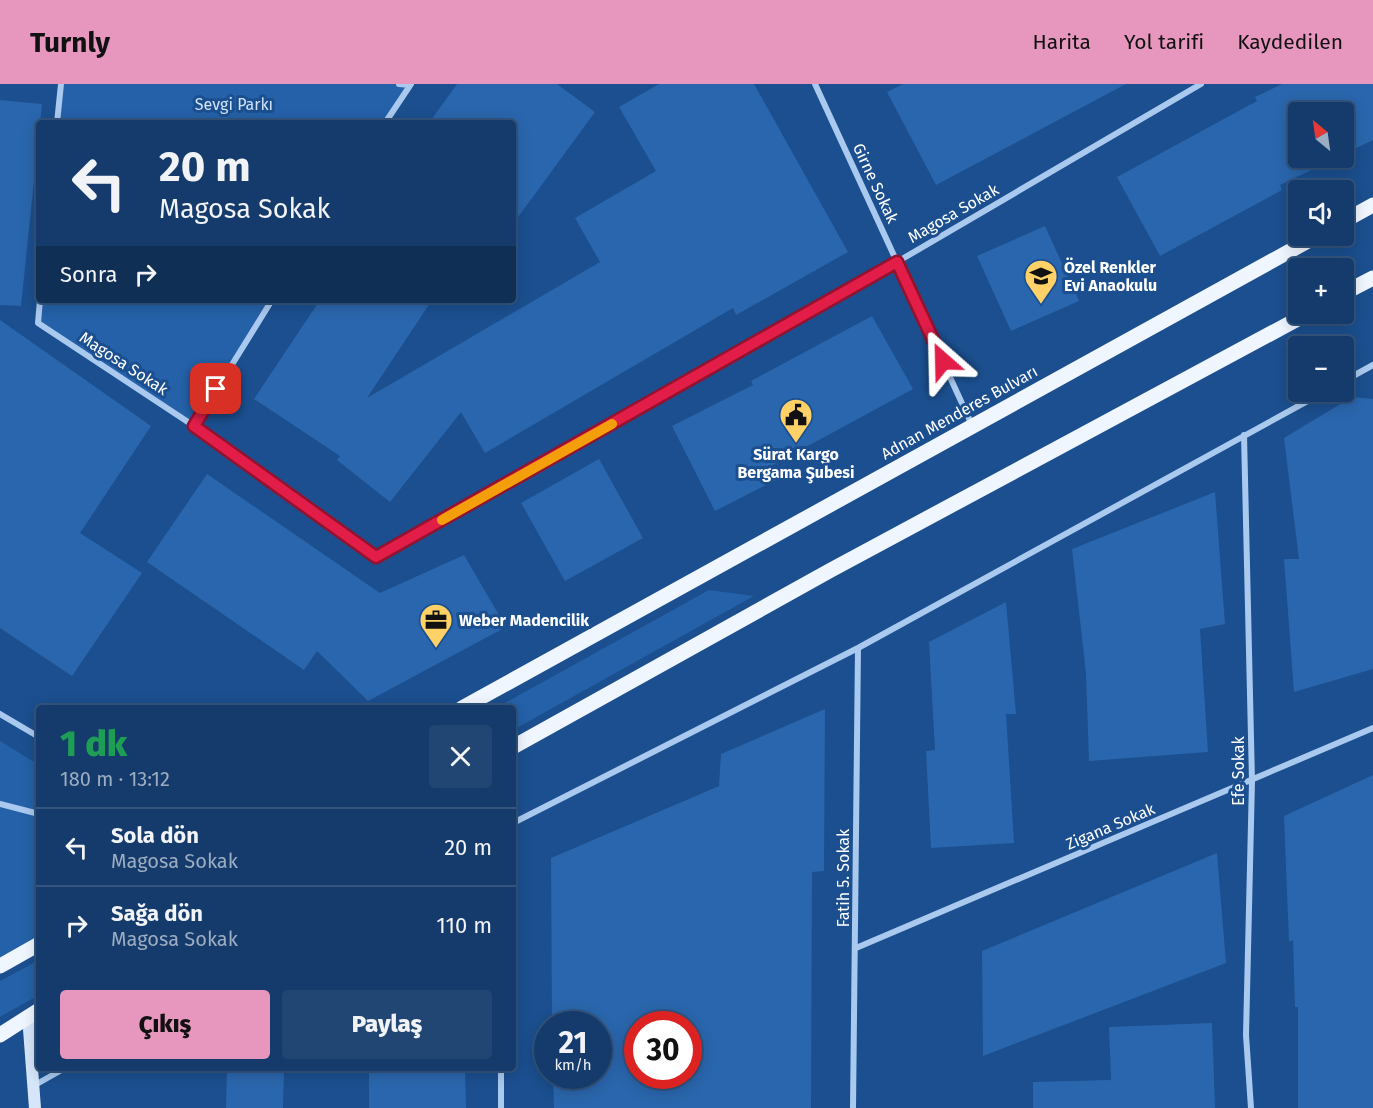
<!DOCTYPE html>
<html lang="tr">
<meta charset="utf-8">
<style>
:root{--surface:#143b6b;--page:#214673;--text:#f1f3f6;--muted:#9dadc1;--line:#33557e;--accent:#e797bd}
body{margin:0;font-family:"Fira Sans",sans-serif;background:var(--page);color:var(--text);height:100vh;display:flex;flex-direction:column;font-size:22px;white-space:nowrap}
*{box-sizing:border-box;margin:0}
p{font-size:20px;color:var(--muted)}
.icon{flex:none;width:33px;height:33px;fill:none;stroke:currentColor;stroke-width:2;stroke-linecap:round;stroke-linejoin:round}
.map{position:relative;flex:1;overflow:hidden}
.sheet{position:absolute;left:36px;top:621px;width:480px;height:366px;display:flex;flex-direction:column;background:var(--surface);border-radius:6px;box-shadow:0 3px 15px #0003,0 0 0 2px var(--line)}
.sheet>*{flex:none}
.guide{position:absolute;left:36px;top:36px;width:480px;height:183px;border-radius:6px;box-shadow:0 3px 15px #0003,0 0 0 2px var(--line);background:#143b6b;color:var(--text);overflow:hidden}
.needle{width:39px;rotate:331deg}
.tools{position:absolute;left:1288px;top:18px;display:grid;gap:12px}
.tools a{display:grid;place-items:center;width:66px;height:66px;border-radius:6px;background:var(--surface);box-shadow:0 3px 15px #0003,0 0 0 2px var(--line);font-size:30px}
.speed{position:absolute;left:534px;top:927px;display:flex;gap:12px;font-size:30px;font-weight:700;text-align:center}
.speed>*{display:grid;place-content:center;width:78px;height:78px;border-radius:50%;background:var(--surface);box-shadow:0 3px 15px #0003,0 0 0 2px var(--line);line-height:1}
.speed small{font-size:15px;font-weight:400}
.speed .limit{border:9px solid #d22;background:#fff;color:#111}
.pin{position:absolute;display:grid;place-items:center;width:51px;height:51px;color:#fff;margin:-26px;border-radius:12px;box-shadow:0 3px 9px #0006}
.me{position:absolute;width:66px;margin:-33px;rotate:335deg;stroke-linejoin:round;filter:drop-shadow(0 0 4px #0008)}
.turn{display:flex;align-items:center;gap:21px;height:126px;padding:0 24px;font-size:27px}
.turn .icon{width:78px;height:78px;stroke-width:2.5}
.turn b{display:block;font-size:42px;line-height:51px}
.then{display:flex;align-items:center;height:57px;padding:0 24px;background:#0003;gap:12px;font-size:22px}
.round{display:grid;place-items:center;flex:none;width:63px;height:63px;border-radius:6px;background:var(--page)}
.summary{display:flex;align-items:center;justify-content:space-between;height:102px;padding:0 24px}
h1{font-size:36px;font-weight:800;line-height:45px;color:#1e9e55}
.action{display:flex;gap:12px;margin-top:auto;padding:12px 24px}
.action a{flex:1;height:69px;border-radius:6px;background:var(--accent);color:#111;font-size:24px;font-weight:800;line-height:69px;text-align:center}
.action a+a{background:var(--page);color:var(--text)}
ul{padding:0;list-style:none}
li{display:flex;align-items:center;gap:18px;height:78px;padding:0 24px;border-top:2px solid var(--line)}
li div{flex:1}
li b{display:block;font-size:22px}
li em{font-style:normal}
header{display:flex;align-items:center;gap:36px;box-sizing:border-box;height:84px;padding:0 30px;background:var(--accent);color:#111}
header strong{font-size:28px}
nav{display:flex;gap:33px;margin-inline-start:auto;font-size:21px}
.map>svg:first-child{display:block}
</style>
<header>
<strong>Turnly</strong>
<nav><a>Harita</a><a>Yol tarifi</a><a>Kaydedilen</a></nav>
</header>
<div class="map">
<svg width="1373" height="1024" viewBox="0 0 1373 1024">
<rect width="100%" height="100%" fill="#1b4f8f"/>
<path fill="#2461a8" d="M61 0H399L410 1 385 39H57Z
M40 216H272L194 342 38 239Z
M709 506 754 512 513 646V624H496Z
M0 657 39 681V860L0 882Z
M39 876V911L0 933V897Z"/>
<path fill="#2a66ad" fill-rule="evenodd" d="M457 0H557L595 28 513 140V39H429Z
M659 0H754L848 168 736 231 733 224 485 369 461 328 390 418 337 376 340 372 254 315 320 216H432L367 314 600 178 575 134 656 87 619 23Z
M903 0H1126L936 101 887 8Z
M1282 0H1373V56L1344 70V28H1299V74H1336L1280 101 1282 106 1160 172 1117 93 1257 17 1255 13Z
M0 16 42 20 21 222 0 221Z
M1045 142 1079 217 1011 247 977 172Z
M872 232 913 305 771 382 778 395 715 427 672 342 753 301 751 297Z
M0 236 151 342 80 449 142 489 72 592 0 544Z
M1352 313 1373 315V585L1294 608 1284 475H1299L1284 354Z
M599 375 643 454 565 497 521 419Z
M207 390 380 509 464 471 506 543 368 617 317 567 304 586 147 478Z
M1215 408 1225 540 1200 545 1208 668 1089 677 1086 590 1072 465Z
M1006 518 1016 630H1006L1014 759 931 764 926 667 935 666 929 558Z
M825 625 824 787 812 788 811 1024H554L553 992H598V940H552L551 774 719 702 721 670ZM638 940H688V992H638Z
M1373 691V1024H1298V923H1295L1293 856 1289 858 1284 732Z
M1217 769 1226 879 983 972 982 867Z
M1212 939 1215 1024H1033V998L1111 996 1109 943Z
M227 984H284L283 1024H226Z
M369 984H465L466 1024H369Z"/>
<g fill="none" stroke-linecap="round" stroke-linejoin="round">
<path stroke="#a9c9ee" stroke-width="6" d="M399 0 410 1
M815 0 972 341
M57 39 61 0
M385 39 411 0
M40 216 38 239 194 342 376 473 897 178 1201 0
M1344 297 1373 281
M194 342 272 216
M1244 351 1252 697 1246 951 1251 1024
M0 630 39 653
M0 720 39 730
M513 739 858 564 1324 308
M856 864 1373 644
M35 1001 65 984
M501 1024V984
M853 1024 858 564"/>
<path stroke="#d6e6fa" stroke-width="12" d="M28 932 35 1024"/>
<path stroke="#f0f6ff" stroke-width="15" d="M1344 137 1373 121
M1344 209 1373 194
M462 624 1317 152
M513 663 831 486 1307 230
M0 882 39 860
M0 951 39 926"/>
</g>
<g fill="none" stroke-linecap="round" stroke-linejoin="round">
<g stroke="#92132f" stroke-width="15">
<path id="route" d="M216 305 194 342 376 473 897 178 943 277"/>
</g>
<use href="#route" stroke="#e11d48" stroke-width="10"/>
<path stroke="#f59e0b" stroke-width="10" d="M442 436 612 340"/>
</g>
<defs>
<g id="school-pin" transform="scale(1.725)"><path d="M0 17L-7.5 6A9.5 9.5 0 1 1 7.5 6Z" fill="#ffd166" stroke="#1b4f8f"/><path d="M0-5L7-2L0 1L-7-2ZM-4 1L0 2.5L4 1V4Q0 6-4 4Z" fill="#111"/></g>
<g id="civic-pin" transform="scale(1.725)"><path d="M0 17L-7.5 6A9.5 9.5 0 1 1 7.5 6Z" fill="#ffd166" stroke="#1b4f8f"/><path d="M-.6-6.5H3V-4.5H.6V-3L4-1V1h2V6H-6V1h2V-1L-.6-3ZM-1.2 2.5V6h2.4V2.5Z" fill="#111"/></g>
<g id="office-pin" transform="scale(1.725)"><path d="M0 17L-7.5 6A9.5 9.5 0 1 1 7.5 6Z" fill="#ffd166" stroke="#1b4f8f"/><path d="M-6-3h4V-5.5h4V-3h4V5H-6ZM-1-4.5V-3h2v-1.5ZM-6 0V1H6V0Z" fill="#111"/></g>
</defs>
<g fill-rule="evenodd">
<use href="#school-pin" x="1041" y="192"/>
<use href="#civic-pin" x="796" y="331"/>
<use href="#office-pin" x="436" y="536"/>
</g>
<g text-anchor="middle" stroke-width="6" stroke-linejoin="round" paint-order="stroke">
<g font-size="16" fill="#cfe3fa" stroke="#1b4f8f">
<text x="234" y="26">Sevgi Parkı</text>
</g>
<g font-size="16" fill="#fff" stroke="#1b4f8f">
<text transform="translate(876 99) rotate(65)" y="6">Girne Sokak</text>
<text transform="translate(953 129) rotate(-30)" y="6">Magosa Sokak</text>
<text transform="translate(124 279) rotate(33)" y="6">Magosa Sokak</text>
<text transform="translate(959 328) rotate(-29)" y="6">Adnan Menderes Bulvarı</text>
<text transform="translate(1238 687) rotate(-90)" y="6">Efe Sokak</text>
<text transform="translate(1110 742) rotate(-23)" y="6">Zigana Sokak</text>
<text transform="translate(843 794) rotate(-90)" y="6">Fatih 5. Sokak</text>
</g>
<g font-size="16" font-weight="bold" fill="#fff" stroke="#1b4f8f" text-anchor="start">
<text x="1064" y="189">Özel Renkler<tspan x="1064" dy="18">Evi Anaokulu</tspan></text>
<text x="796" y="376" text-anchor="middle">Sürat Kargo<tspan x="796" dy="18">Bergama Şubesi</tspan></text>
<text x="459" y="542">Weber Madencilik</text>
</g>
</g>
</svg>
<div class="tools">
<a><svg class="needle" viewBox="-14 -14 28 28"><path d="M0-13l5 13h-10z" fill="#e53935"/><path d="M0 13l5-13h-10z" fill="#9dadc1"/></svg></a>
<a><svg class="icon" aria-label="sound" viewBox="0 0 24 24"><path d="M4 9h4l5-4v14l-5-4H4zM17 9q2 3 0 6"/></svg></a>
<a>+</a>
<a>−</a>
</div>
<div class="speed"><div>21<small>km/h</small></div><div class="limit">30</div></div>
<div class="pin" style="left:216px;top:305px;background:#d93025"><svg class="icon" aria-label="arrive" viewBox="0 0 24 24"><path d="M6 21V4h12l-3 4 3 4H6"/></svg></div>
<svg class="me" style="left:943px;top:277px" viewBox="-20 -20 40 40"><path d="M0-17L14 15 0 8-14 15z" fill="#e11d48" stroke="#fff" stroke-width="4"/></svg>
<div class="guide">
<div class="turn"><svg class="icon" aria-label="left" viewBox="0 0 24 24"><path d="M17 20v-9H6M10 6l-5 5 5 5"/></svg><div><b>20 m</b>Magosa Sokak</div></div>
<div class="then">Sonra<svg class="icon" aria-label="right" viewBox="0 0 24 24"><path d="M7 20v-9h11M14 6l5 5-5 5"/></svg></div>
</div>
<section class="sheet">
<div class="summary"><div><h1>1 dk</h1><p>180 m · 13:12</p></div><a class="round"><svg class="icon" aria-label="close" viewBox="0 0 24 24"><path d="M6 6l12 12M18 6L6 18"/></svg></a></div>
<ul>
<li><svg class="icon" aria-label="left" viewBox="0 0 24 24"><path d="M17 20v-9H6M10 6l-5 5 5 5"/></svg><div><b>Sola dön</b><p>Magosa Sokak</p></div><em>20 m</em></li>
<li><svg class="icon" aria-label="right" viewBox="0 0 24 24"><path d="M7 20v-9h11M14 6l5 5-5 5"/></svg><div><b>Sağa dön</b><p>Magosa Sokak</p></div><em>110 m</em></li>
</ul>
<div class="action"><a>Çıkış</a><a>Paylaş</a></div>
</section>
</div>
